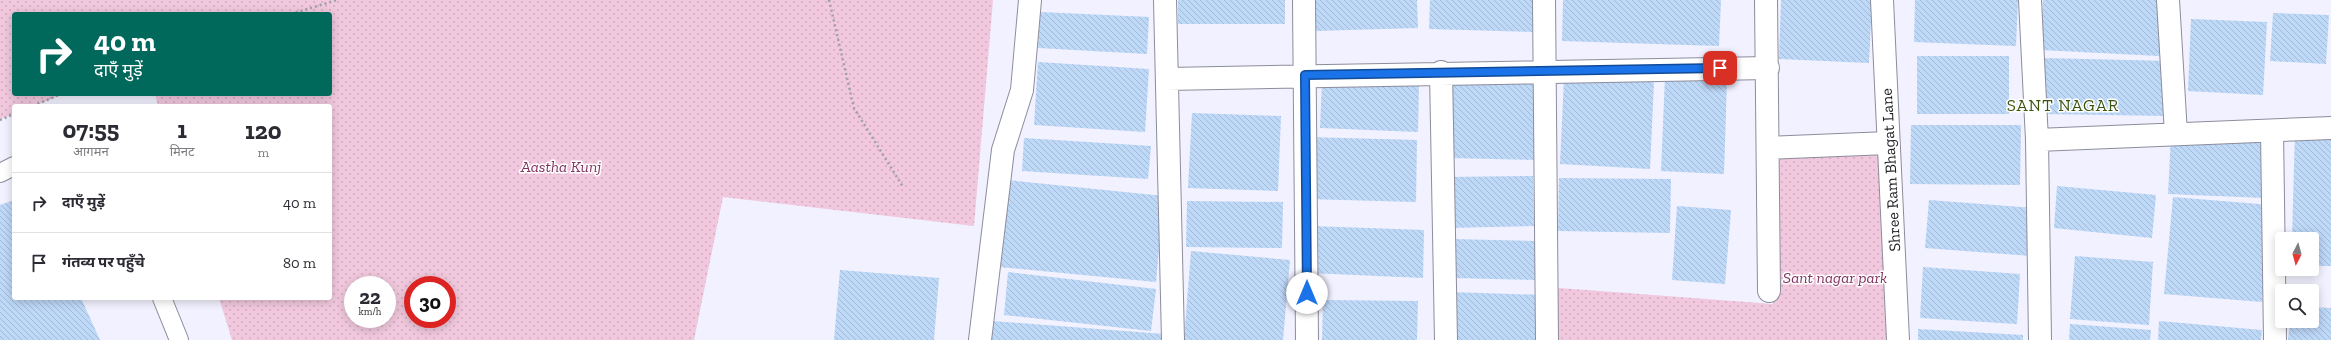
<!DOCTYPE html>
<html lang="hi">
<meta charset="utf-8">
<style>
:root{--surface:#fff;--page:#f7f7f7;--text:#2b2b33;--muted:#7c7c81;--line:#e1e1e2}
body{margin:0;font-family:"Zilla Slab","Noto Sans Devanagari",serif;background:var(--page);color:var(--text);height:100vh;display:flex;flex-direction:column;font-size:15px;white-space:nowrap}
*{box-sizing:border-box;margin:0}
p{font-size:13px;color:var(--muted)}
.icon{flex:none;width:22px;height:22px;fill:none;stroke:currentColor;stroke-width:2;stroke-linecap:round;stroke-linejoin:round}
.map{position:relative;flex:1;overflow:hidden}
.side{position:absolute;left:12px;top:104px;width:320px;height:196px;display:flex;flex-direction:column;background:var(--surface);border-radius:4px;box-shadow:0 2px 10px #0003}
.side>*{flex:none}
.guide{position:absolute;left:12px;top:12px;width:320px;height:84px;border-radius:4px;box-shadow:0 2px 10px #0003;background:#00695c;color:#fff;overflow:hidden}
.needle{width:26px;rotate:186deg}
.buttons{position:absolute;left:2275px;top:232px;display:grid;gap:8px}
.buttons a{display:grid;place-items:center;width:44px;height:44px;border-radius:4px;background:var(--surface);box-shadow:0 2px 10px #0003;font-size:20px}
.speed{position:absolute;left:344px;top:276px;display:flex;gap:8px;font-size:20px;font-weight:700;text-align:center}
.speed>*{display:grid;place-content:center;width:52px;height:52px;border-radius:50%;background:var(--surface);box-shadow:0 2px 10px #0003;line-height:1}
.speed small{font-size:10px;font-weight:400}
.speed .limit{border:6px solid #d22;background:#fff;color:#111}
.pin{position:absolute;display:grid;place-items:center;width:34px;height:34px;color:#fff;margin:-17px;border-radius:8px;box-shadow:0 2px 6px #0006}
.me{position:absolute;width:44px;margin:-22px;rotate:0deg;stroke-linejoin:round;filter:drop-shadow(0 0 3px #0008)}
.turn{display:flex;align-items:center;gap:14px;height:84px;padding:0 16px;font-size:18px}
.turn .icon{width:52px;height:52px;stroke-width:2.5}
.turn b{display:block;font-size:28px;line-height:34px}
.eta{display:flex;justify-content:space-evenly;align-items:center;height:68px;text-align:center}
.eta b{font-size:24px;font-weight:800;line-height:28px}
ul{padding:0;list-style:none}
li{display:flex;align-items:center;gap:12px;height:60px;padding:0 16px;border-top:1px solid var(--line)}
li div{flex:1}
li b{display:block;font-size:15px}
li em{font-style:normal}
.map>svg:first-child{display:block}
</style>
<div class="map">
<svg width="2331" height="340" viewBox="0 0 2331 340">
<defs>
<pattern id="park-dots" width="8" height="8" patternUnits="userSpaceOnUse"><rect width="8" height="8" fill="#f1c8dd"/><path d="M2 2h.1M6 6h.1" fill="none" stroke="#ceabbd" stroke-width="1.8" stroke-linecap="round"/></pattern>
<pattern id="building-back-hatch" width="6" height="6" patternUnits="userSpaceOnUse"><rect width="6" height="6" fill="#bed8f8"/><path d="M-1 5l2 2M0 0l6 6M5-1l2 2" fill="none" stroke="#a3b9d4"/></pattern>
</defs>
<rect width="100%" height="100%" fill="#f1f1ff"/>
<path fill="url(#park-dots)" fill-rule="evenodd" d="M0 0H993L974 226 723 197 694 340H232L219 298H330V106H158L155 94H330V14H14V94H64L34 106H14V114L0 119ZM353 285H387V319H353ZM413 285H447V319H413Z
M1888 143 1898 340H1547L1546 287 1773 304 1779 149Z"/>
<path fill="url(#building-back-hatch)" d="M1178 0H1285V24H1178Z
M1314 0H1417L1418 28 1315 31Z
M1430 0H1537L1536 32 1429 29Z
M1563 0H1721L1719 46 1562 41Z
M1781 0H1872L1869 63 1779 59Z
M1915 0H2018L2016 46 1914 42Z
M2043 0H2162L2159 56 2041 50Z
M1040 12 1149 17 1147 54 1038 48Z
M2273 13 2329 15 2326 64 2270 61Z
M2191 19 2267 22 2263 95 2188 91Z
M1917 56H2009V114H1917Z
M2044 58 2169 61 2168 116 2043 114Z
M1038 62 1149 69 1145 132 1034 125Z
M1447 77H1539L1538 160 1445 158Z
M1665 77 1727 80 1724 174 1661 171Z
M1564 78 1654 82 1650 169 1560 164Z
M1322 81 1419 85 1418 132 1320 128Z
M1192 113 1281 116 1278 191 1188 188Z
M1911 125H2021L2020 185 1910 184Z
M2295 131 2331 132V266H2312V239H2292Z
M2171 136 2266 140 2264 198 2168 194Z
M1308 137 1417 140 1416 202 1306 199Z
M1024 138 1151 146 1148 179 1022 171Z
M1533 176 1534 226 1447 228 1446 177Z
M1559 178 1671 179 1670 233 1558 231Z
M1007 180 1164 196 1156 282 999 267Z
M2057 186 2156 195 2152 238 2054 228Z
M2173 197 2271 205 2262 302 2164 294Z
M14 200V298H81L100 340H0V205Z
M1929 200 2034 208 2031 256 1925 248Z
M1187 201 1283 202 1282 248 1186 247Z
M1677 206 1731 210 1725 284 1672 280Z
M1312 226 1424 230 1423 278 1310 273Z
M1452 239 1538 241 1537 280 1451 278Z
M1191 251 1290 260 1283 340H1184Z
M2075 256 2153 262 2149 325 2070 319Z
M1923 267 2020 274 2017 324 1920 318Z
M840 270 939 278 934 340H834Z
M1008 272 1156 289 1151 331 1004 315Z
M1450 292 1544 295 1543 340H1449Z
M1323 300 1418 301 1417 340H1322Z
M2312 307 2331 308V340H2288L2290 321H2312Z
M993 321 1164 334 1163 340H991Z
M2159 321 2262 330 2261 340H2158Z
M2070 324 2151 330 2150 340H2069Z
M1918 329 2023 335V340H1918Z"/>
<g fill="none" stroke-linecap="round" stroke-linejoin="round">
<g stroke="#8c8d9c" stroke-width="20">
<path id="lane" d="M0 173 14 166
M162 298 179 340"/>
</g>
<g stroke="#8c8d9c" stroke-width="24">
<path id="street" d="M1165 0 1173 340
M1304 0 1307 340
M1544 0 1547 340
M1766 0 1769 291
M1882 0 1898 340
M2030 0 2037 140 2040 340
M2168 0 2176 134
M1441 72 1446 340
M1167 79 1768 68
M2272 131 2275 340
M2037 140 2331 128
M1768 148 1888 143
M980 340 1003 150 1022 90 1030 0"/>
</g>
<path stroke="#9f9faa" stroke-width="2.5" stroke-dasharray="2 3" stroke-linecap="butt" d="M829 0 854 108 903 187
M291 14 337 0
M33 106 61 94
M0 120 14 114"/>
<use href="#lane" stroke="#fff" stroke-width="18"/>
<use href="#street" stroke="#fff" stroke-width="22"/>
</g>
<g fill="none" stroke-linecap="round" stroke-linejoin="round">
<g stroke="#114b97" stroke-width="10">
<path id="route" d="M1307 293 1305 75 1720 68"/>
</g>
<use href="#route" stroke="#1a73e8" stroke-width="7"/>
</g>
<g text-anchor="middle" stroke-width="3" stroke-linejoin="round" paint-order="stroke">
<g font-size="16" font-style="italic" fill="#803561" stroke="#fff">
<text x="561" y="172">Aastha Kunj</text>
<text x="1835" y="283">Sant nagar park</text>
</g>
<g font-size="16" fill="#1c1c22" stroke="#fff">
<text transform="translate(1890 170) rotate(-93)" y="6">Shree Ram Bhagat Lane</text>
</g>
<g font-size="17" letter-spacing="1" fill="#3b550e" stroke="#fff">
<text x="2063" y="111">SANT NAGAR</text>
</g>
</g>
</svg>
<div class="buttons">
<a><svg class="needle" viewBox="-14 -14 28 28"><path d="M0-13l5 13h-10z" fill="#e53935"/><path d="M0 13l5-13h-10z" fill="#7c7c81"/></svg></a>
<a><svg class="icon" aria-label="search" viewBox="0 0 24 24"><circle cx="10" cy="10" r="6"/><path d="M15 15l6 6"/></svg></a>
</div>
<div class="speed"><div>22<small>km/h</small></div><div class="limit">30</div></div>
<div class="pin" style="left:1720px;top:68px;background:#d93025"><svg class="icon" aria-label="arrive" viewBox="0 0 24 24"><path d="M6 21V4h12l-3 4 3 4H6"/></svg></div>
<svg class="me" style="left:1307px;top:293px" viewBox="-20 -20 40 40"><circle r="19" fill="#fff"/><path d="M0-13L10 11 0 6-10 11z" fill="#1a73e8"/></svg>
<div class="guide">
<div class="turn"><svg class="icon" aria-label="right" viewBox="0 0 24 24"><path d="M7 20v-9h11M14 6l5 5-5 5"/></svg><div><b>40 m</b>दाएँ मुड़ें</div></div>
</div>
<section class="side">
<div class="eta">
<div><b>07:55</b><p>आगमन</p></div>
<div><b>1</b><p>मिनट</p></div>
<div><b>120</b><p>m</p></div>
</div>
<ul>
<li><svg class="icon" aria-label="right" viewBox="0 0 24 24"><path d="M7 20v-9h11M14 6l5 5-5 5"/></svg><div><b>दाएँ मुड़ें</b></div><em>40 m</em></li>
<li><svg class="icon" aria-label="arrive" viewBox="0 0 24 24"><path d="M6 21V4h12l-3 4 3 4H6"/></svg><div><b>गंतव्य पर पहुँचे</b></div><em>80 m</em></li>
</ul>
</section>
</div>
